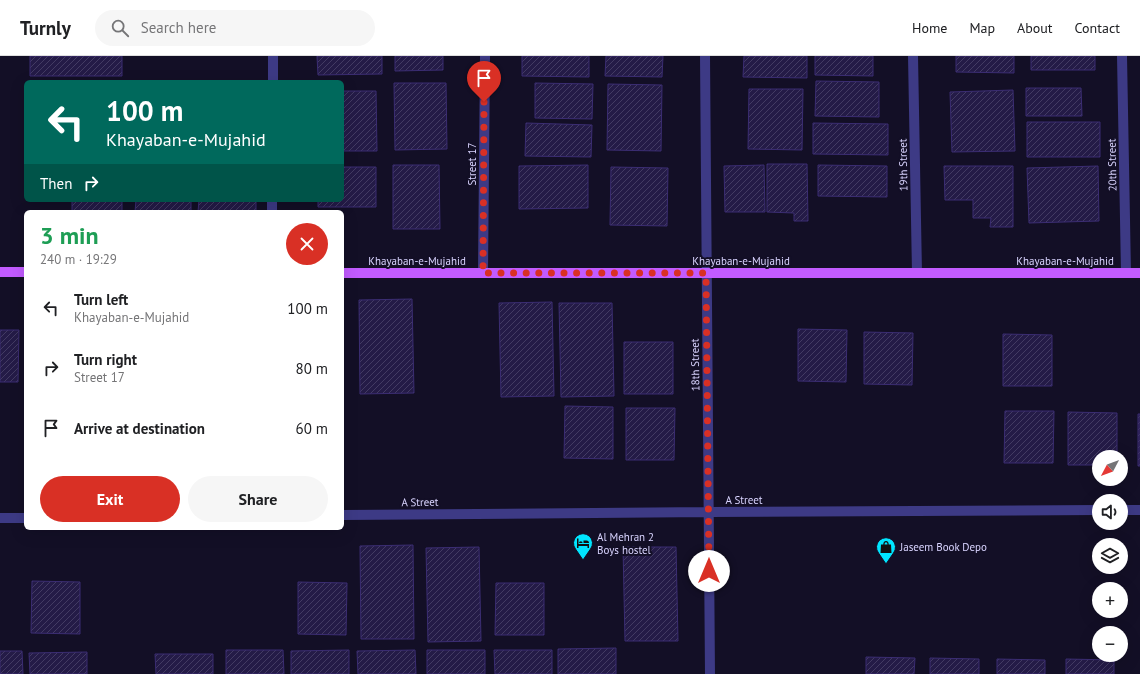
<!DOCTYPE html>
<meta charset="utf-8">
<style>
:root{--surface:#fff;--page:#f6f6f6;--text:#202124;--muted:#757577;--line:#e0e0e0;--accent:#d93025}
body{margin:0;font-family:"PT Sans",sans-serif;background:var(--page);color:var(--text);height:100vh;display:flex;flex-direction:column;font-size:15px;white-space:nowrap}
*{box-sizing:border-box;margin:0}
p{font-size:13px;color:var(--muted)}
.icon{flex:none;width:22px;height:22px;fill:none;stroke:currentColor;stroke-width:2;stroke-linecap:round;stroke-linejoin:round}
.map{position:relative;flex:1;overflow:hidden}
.side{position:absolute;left:24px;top:154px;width:320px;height:320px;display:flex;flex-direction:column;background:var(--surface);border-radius:6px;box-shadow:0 4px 16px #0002}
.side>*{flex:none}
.banner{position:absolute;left:24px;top:24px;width:320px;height:122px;border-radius:6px;box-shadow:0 4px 16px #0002;background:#00695c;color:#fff;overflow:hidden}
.needle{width:26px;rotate:229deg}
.controls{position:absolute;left:1092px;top:394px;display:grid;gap:8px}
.controls a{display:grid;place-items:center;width:36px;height:36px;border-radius:50%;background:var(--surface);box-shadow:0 4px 16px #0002;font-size:20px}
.pin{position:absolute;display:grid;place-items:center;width:34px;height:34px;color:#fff;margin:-41px -17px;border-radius:50% 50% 50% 0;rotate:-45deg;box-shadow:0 0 4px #0007}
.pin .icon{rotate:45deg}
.me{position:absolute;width:44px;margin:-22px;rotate:0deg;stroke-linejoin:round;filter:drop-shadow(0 0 3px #0008)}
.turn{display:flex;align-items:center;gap:14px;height:84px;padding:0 16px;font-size:18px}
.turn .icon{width:52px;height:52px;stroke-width:2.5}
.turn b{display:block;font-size:28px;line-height:34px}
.then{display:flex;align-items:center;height:38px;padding:0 16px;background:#0003;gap:8px;font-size:15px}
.round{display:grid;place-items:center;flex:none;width:42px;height:42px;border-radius:21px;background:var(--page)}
.summary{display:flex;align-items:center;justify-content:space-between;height:68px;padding:0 16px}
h1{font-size:24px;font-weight:700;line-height:30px;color:#1e9e55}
.action{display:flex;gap:8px;margin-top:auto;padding:8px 16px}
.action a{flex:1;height:46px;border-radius:24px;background:var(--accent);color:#fff;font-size:16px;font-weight:700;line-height:46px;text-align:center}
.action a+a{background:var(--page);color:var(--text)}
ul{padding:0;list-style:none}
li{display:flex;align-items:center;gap:12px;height:60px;padding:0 16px}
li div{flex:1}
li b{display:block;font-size:15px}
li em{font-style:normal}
header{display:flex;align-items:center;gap:24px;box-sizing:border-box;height:56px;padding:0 20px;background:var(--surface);border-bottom:1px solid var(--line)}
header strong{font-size:19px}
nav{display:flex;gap:22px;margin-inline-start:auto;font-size:14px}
.search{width:280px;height:36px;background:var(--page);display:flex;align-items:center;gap:10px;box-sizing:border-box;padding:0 14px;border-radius:22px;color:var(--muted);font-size:15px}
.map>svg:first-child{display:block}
</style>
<header>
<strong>Turnly</strong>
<div class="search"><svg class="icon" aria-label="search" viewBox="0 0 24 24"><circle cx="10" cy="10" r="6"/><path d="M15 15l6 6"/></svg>Search here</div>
<nav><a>Home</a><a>Map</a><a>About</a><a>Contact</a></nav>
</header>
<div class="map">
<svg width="1140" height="618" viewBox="0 0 1140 618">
<defs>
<pattern id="building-hatch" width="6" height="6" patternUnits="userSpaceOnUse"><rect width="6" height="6" fill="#241b47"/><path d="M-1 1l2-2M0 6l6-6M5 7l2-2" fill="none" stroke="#433b63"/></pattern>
</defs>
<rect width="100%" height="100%" fill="#130f26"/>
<path fill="url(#building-hatch)" stroke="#3b2d73" d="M30 0H122V20H30Z
M317 0H382V18L318 19Z
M395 0H443V14L395 15Z
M522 0H589V21L522 20Z
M606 0H663L662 21 605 20Z
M744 0H807V22L743 21Z
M815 0H873V20L815 19Z
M956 0H1014V17L956 16Z
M1031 0H1095V14H1031Z
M816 25 879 26V61L815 60Z
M394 27H446L447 93 395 94Z
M535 27 593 28 592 63 535 62Z
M608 28 662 29 661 95 607 94Z
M1026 32H1081L1082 60H1026Z
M749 33H803L802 94 748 93Z
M1013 34 1015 95 952 96 950 36Z
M342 35H376L377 95H342Z
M1027 66H1100V101H1027Z
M526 67 592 69 591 101 525 100Z
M813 67 888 68V99L813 98Z
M767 108H807L808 165H794V157L767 156Z
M393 109H439L440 173H393Z
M588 109V152L519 153V110Z
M764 109 765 156H725L724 110Z
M818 109 887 110V141L818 140Z
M944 110H1013V171H990L991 162H973V144H945Z
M1098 110 1099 165 1029 167 1027 112Z
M342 111H376V151H318V144H342Z
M611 111 668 112 667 170 610 169Z
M72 144H122V156L72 155Z
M136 144H191V156H135Z
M199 144H256V156H198Z
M412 243 414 337 360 338 359 244Z
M552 246 554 340 501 341 499 247Z
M559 247H612L614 340 561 341Z
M798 273 847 274 846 326 798 325Z
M0 274H19L18 326H0Z
M864 276 913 277 912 329 864 328Z
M1003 278 1052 279V330H1003Z
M624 286H673V338H624Z
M565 350 613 351V403L564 402Z
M626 352H675L674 404H626Z
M1005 355H1054L1053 407H1004Z
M1068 356 1117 357V401H1099V409H1068Z
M1138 358H1140V410H1138Z
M413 489 414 583H361L360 490Z
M479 491 481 585 428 586 426 492Z
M623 491H676L678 585H625Z
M32 525 80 526V578L31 577Z
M298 526 347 527 346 579 298 578Z
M496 527H544V579H495Z
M616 592V618H558V593Z
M226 594H283L284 618H226Z
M349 594V618H291V595Z
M415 594 416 618H358L357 595Z
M427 594H485V618H427Z
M494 594H552V618H495Z
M0 595H22L23 618H0Z
M87 596V618H30L29 597Z
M155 598H213V618H156Z
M866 601 915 602 914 618H866Z
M930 602 979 603V618H930Z
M997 603 1045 604V618H997Z
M1066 603 1114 604V618H1066Z"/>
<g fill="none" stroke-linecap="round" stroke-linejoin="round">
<path stroke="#3d3a85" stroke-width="10" d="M705 0 710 618
M913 0 917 217
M1122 0 1126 217
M273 26V0
M272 156V144
M483 217 485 0
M1121 454H1140
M342 459 709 456 1099 454
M0 462H26"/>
<path stroke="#c25bff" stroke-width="10" d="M0 216H26
M342 217H1140"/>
</g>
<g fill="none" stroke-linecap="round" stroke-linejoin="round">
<path stroke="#d93025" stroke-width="7" stroke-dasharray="0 12.6" d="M484 46 483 217H706L709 515"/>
</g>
<defs>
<g id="hotel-pin" transform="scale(1)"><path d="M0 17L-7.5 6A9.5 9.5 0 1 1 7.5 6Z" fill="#00e5ff" stroke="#130f26"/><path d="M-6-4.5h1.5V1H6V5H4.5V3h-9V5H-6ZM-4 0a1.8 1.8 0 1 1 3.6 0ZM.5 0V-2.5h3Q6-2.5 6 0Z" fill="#111"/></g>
<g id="shop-pin" transform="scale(1)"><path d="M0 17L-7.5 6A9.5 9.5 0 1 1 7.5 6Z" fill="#00e5ff" stroke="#130f26"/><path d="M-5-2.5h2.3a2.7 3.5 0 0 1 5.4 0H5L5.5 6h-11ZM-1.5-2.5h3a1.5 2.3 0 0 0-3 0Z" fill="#111"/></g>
</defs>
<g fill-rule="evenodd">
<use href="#hotel-pin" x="583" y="487"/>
<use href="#shop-pin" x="886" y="491"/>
</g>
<g text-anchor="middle" stroke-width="4" stroke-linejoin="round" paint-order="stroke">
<g font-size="11" fill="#d9d4ff" stroke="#130f26">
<text transform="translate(472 108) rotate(-90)" y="4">Street 17</text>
<text transform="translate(903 109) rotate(-91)" y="4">19th Street</text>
<text transform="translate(1112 109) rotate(-91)" y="4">20th Street</text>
<text x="417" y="209">Khayaban-e-Mujahid</text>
<text x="741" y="209">Khayaban-e-Mujahid</text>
<text x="1065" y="209">Khayaban-e-Mujahid</text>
<text transform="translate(695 309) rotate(-91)" y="4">18th Street</text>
<text x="744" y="448">A Street</text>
<text transform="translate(420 446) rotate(-1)" y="4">A Street</text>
</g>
<g font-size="11" fill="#d9d4ff" stroke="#130f26" text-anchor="start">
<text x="597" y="485">Al Mehran 2<tspan x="597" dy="13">Boys hostel</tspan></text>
<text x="900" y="495">Jaseem Book Depo</text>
</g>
</g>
</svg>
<div class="controls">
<a><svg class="needle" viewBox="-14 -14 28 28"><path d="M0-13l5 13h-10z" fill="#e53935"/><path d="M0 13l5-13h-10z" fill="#757577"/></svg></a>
<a><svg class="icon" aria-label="sound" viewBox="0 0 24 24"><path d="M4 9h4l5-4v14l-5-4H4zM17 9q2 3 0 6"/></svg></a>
<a><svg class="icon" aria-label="layers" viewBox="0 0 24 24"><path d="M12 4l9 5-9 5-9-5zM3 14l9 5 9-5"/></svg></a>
<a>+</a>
<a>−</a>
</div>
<div class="pin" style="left:484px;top:46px;background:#d93025"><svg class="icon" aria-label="arrive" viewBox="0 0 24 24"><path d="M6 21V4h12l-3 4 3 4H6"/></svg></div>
<svg class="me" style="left:709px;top:515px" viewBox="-20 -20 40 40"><circle r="19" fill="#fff"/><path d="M0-13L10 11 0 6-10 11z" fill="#d93025"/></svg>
<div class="banner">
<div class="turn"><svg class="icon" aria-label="left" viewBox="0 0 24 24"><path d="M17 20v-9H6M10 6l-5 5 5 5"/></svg><div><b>100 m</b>Khayaban-e-Mujahid</div></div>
<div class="then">Then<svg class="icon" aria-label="right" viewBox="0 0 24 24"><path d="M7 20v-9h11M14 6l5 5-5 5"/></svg></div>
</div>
<section class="side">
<div class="summary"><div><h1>3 min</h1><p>240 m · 19:29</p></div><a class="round" style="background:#d93025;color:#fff"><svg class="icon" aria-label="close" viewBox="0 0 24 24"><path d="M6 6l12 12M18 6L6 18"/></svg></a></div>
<ul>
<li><svg class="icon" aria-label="left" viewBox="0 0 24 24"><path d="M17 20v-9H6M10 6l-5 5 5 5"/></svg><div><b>Turn left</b><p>Khayaban-e-Mujahid</p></div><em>100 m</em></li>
<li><svg class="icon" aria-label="right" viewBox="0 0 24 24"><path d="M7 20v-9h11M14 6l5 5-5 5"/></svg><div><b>Turn right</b><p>Street 17</p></div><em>80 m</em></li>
<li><svg class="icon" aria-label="arrive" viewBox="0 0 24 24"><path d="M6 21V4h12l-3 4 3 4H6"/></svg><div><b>Arrive at destination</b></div><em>60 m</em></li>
</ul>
<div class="action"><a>Exit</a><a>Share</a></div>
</section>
</div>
